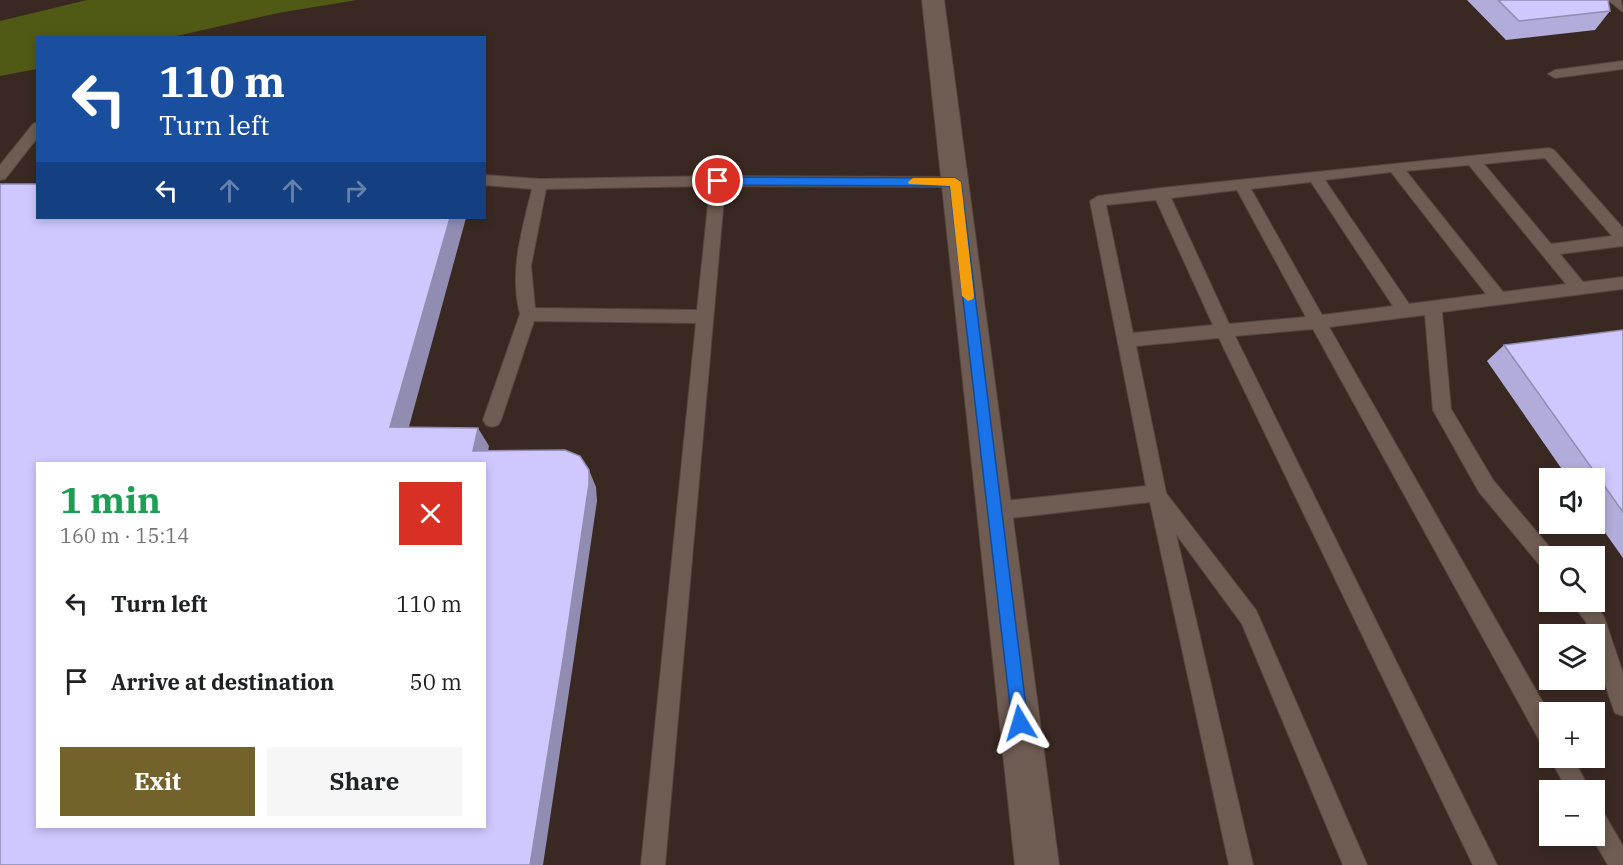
<!DOCTYPE html>
<meta charset="utf-8">
<style>
:root{--surface:#fff;--page:#f6f6f6;--text:#202124;--muted:#757577;--accent:#73632b}
body{margin:0;font-family:"IBM Plex Serif",serif;background:var(--page);color:var(--text);height:100vh;display:flex;flex-direction:column;font-size:22px;white-space:nowrap}
*{box-sizing:border-box;margin:0}
p{font-size:20px;color:var(--muted)}
.icon{flex:none;width:33px;height:33px;fill:none;stroke:currentColor;stroke-width:2;stroke-linecap:round;stroke-linejoin:round}
.map{position:relative;flex:1;overflow:hidden}
.panel{position:absolute;left:36px;top:462px;width:450px;height:366px;display:flex;flex-direction:column;background:var(--surface);border-radius:0px;box-shadow:0 3px 9px #0003}
.panel>*{flex:none}
.banner{position:absolute;left:36px;top:36px;width:450px;height:183px;border-radius:0px;box-shadow:0 3px 9px #0003;background:#1a4fa0;color:#fff;overflow:hidden}
.buttons{position:absolute;left:1539px;top:468px;display:grid;gap:12px}
.buttons a{display:grid;place-items:center;width:66px;height:66px;border-radius:0px;background:var(--surface);box-shadow:0 3px 9px #0003;font-size:30px}
.pin{position:absolute;display:grid;place-items:center;width:51px;height:51px;color:#fff;margin:-26px;border:3px solid #fff;border-radius:50%;box-shadow:0 2px 6px #0007}
.me{position:absolute;width:66px;margin:-33px;rotate:353deg;stroke-linejoin:round;filter:drop-shadow(0 0 4px #0008)}
.turn{display:flex;align-items:center;gap:21px;height:126px;padding:0 24px;font-size:27px}
.turn .icon{width:78px;height:78px;stroke-width:2.5}
.turn b{display:block;font-size:42px;line-height:51px}
.lanes{display:flex;align-items:center;height:57px;padding:0 24px;background:#0003;justify-content:center;gap:30px;direction:ltr}
.lanes .off{opacity:.35}
.round{display:grid;place-items:center;flex:none;width:63px;height:63px;border-radius:0px;background:var(--page)}
.head{display:flex;align-items:center;justify-content:space-between;height:102px;padding:0 24px}
h1{font-size:36px;font-weight:800;line-height:45px;color:#1e9e55}
.button{display:flex;gap:12px;margin-top:auto;padding:12px 24px}
.button a{flex:1;height:69px;border-radius:0px;background:var(--accent);color:#fff;font-size:24px;font-weight:800;line-height:69px;text-align:center}
.button a+a{background:var(--page);color:var(--text)}
ul{padding:0;list-style:none}
li{display:flex;align-items:center;gap:18px;height:78px;padding:0 24px}
li div{flex:1}
li b{display:block;font-size:22px}
li em{font-style:normal}
.map>svg:first-child{display:block}
</style>
<div class="map">
<svg width="1623" height="865" viewBox="0 0 1623 865">
<rect width="100%" height="100%" fill="#3a2922"/>
<path fill="#505a14" d="M87 0H357L278 13 172 37 38 38 37 69 0 76V21Z"/>
<g fill="none" stroke-linecap="round" stroke-linejoin="round">
<g stroke="#544740" stroke-width="2">
<path id="service" d="M1608 0H1621L1623 12Z
M1623 61V69L1555 78 1548 74 1555 70Z
M38 122V137L5 179 0 180V165L33 124Z
M1549 148 1554 150 1623 228V246L1560 254 1583 282 1623 277V289L1442 312 1451 409 1493 480 1557 556H1550V572L1543 569 1479 492 1433 410 1425 315 1329 327 1550 715V748L1542 745 1313 329 1235 336 1497 865H1473L1219 338 1136 346 1166 493 1256 610 1367 865H1343L1242 624 1176 534 1253 865H1229L1150 502 994 520 987 517 984 511 987 505 994 502 1146 486 1090 201 1098 196 1161 188ZM1545 158 1612 236 1551 244 1484 164ZM1469 165 1566 284 1503 292 1406 171ZM1391 172 1486 294 1409 304 1325 180ZM1311 182 1393 306 1322 315 1251 189ZM1237 190 1306 317 1229 324 1171 198ZM1156 200 1213 325 1133 333 1106 205Z
M484 175 540 179 718 176 955 177 962 182 955 187 725 186 665 865H641L696 323 534 321 501 420 498 425 492 427 486 425 483 420 520 314C509 271 522 231 532 189L484 185ZM710 186 697 310 535 308 531 266 546 189Z
M1571 602H1594L1604 617 1623 673V716L1615 713 1612 705 1594 650V634H1589L1586 622Z
M1550 758H1573L1590 790H1567Z
M1594 807 1602 810 1623 846V865H1608L1591 836H1594Z"/>
</g>
<g stroke="#544740" stroke-width="2">
<path id="tertiary" d="M922 0H944L1059 865H1015Z"/>
</g>
<use href="#service" fill="#6f5c53" fill-rule="evenodd"/>
<use href="#tertiary" fill="#6f5c53" fill-rule="evenodd"/>
</g>
<path fill="#b2acda" d="M1467 0H1608L1610 11 1595 30 1506 40Z
M1623 330V558L1594 517V478H1568L1487 361 1504 345Z"/>
<path fill="#918cb2" d="M450 218H466L404 445 390 427Z
M478 428 489 446 485 469 473 451Z
M589 470 596 487 597 501 573 665 543 865H530Z"/>
<path fill="#cfc8fe" stroke="#918cb2" stroke-width="1.5" fill-rule="evenodd" d="M1498 0H1608L1610 11 1519 21Z
M0 184H38V218H450L390 427 478 428 473 451 565 450 580 456 589 470V484L564 653 530 865H0ZM38 464H484V826H38Z
M1623 330V512L1504 345Z"/>
<path fill="#1a73e8" stroke="#114b97" stroke-width="1.5" d="M718 177 955 178 961 182 1028 723 1026 729 1020 731 1014 729 1012 723 950 186 718 185 713 181Z"/>
<path fill="#f59e0b" d="M913 178H955L961 182 974 296 973 299 968 301 962 296 950 186 909 184 908 182Z"/>
</svg>
<div class="buttons">
<a><svg class="icon" aria-label="sound" viewBox="0 0 24 24"><path d="M4 9h4l5-4v14l-5-4H4zM17 9q2 3 0 6"/></svg></a>
<a><svg class="icon" aria-label="search" viewBox="0 0 24 24"><circle cx="10" cy="10" r="6"/><path d="M15 15l6 6"/></svg></a>
<a><svg class="icon" aria-label="layers" viewBox="0 0 24 24"><path d="M12 4l9 5-9 5-9-5zM3 14l9 5 9-5"/></svg></a>
<a>+</a>
<a>−</a>
</div>
<div class="pin" style="left:718px;top:181px;background:#d93025"><svg class="icon" aria-label="arrive" viewBox="0 0 24 24"><path d="M6 21V4h12l-3 4 3 4H6"/></svg></div>
<svg class="me" style="left:1020px;top:723px" viewBox="-20 -20 40 40"><path d="M0-17L14 15 0 8-14 15z" fill="#1a73e8" stroke="#fff" stroke-width="4"/></svg>
<div class="banner">
<div class="turn"><svg class="icon" aria-label="left" viewBox="0 0 24 24"><path d="M17 20v-9H6M10 6l-5 5 5 5"/></svg><div><b>110 m</b>Turn left</div></div>
<div class="lanes"><svg class="icon" aria-label="left" viewBox="0 0 24 24"><path d="M17 20v-9H6M10 6l-5 5 5 5"/></svg><svg class="icon off" aria-label="ahead" viewBox="0 0 24 24"><path d="M12 20V5M6 11l6-6 6 6"/></svg><svg class="icon off" aria-label="ahead" viewBox="0 0 24 24"><path d="M12 20V5M6 11l6-6 6 6"/></svg><svg class="icon off" aria-label="right" viewBox="0 0 24 24"><path d="M7 20v-9h11M14 6l5 5-5 5"/></svg></div>
</div>
<section class="panel">
<div class="head"><div><h1>1 min</h1><p>160 m · 15:14</p></div><a class="round" style="background:#d93025;color:#fff"><svg class="icon" aria-label="close" viewBox="0 0 24 24"><path d="M6 6l12 12M18 6L6 18"/></svg></a></div>
<ul>
<li><svg class="icon" aria-label="left" viewBox="0 0 24 24"><path d="M17 20v-9H6M10 6l-5 5 5 5"/></svg><div><b>Turn left</b></div><em>110 m</em></li>
<li><svg class="icon" aria-label="arrive" viewBox="0 0 24 24"><path d="M6 21V4h12l-3 4 3 4H6"/></svg><div><b>Arrive at destination</b></div><em>50 m</em></li>
</ul>
<div class="button"><a>Exit</a><a>Share</a></div>
</section>
</div>
